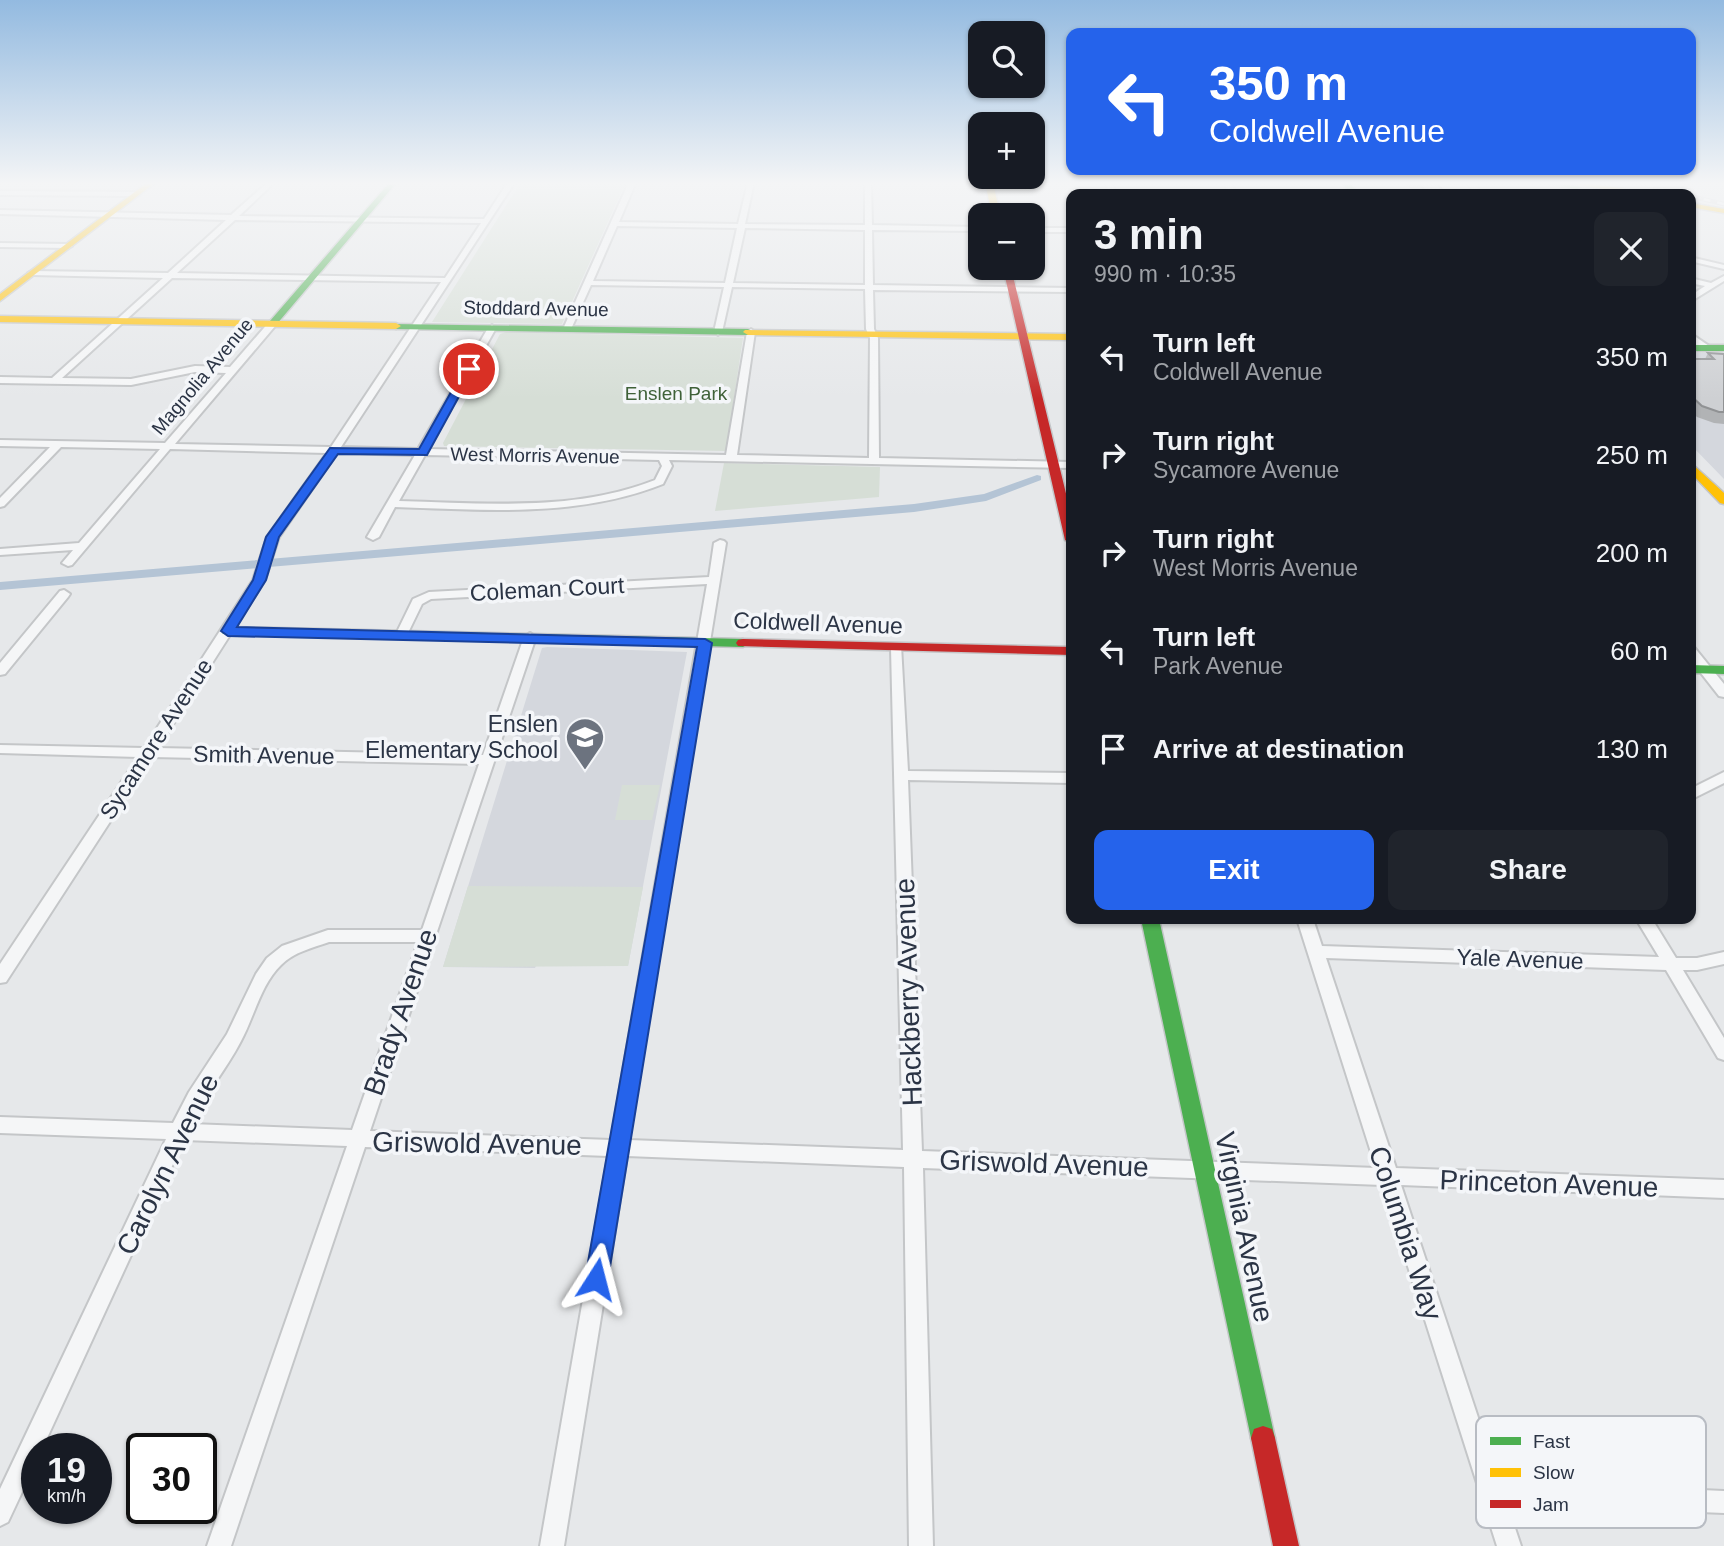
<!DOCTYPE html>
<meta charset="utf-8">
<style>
:root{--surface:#171b24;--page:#20242c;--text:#f1f3f6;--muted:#9ea1a6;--accent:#2563eb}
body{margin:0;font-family:Helvetica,sans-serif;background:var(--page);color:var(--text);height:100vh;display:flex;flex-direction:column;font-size:26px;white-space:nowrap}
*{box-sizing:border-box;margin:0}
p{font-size:23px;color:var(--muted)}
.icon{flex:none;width:38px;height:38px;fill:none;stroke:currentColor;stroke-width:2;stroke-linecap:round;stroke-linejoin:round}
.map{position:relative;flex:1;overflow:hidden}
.side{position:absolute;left:1066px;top:189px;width:630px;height:735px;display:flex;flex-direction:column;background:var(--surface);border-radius:14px;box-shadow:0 2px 5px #0004}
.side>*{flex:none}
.top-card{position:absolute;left:1066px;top:28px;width:630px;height:147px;border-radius:14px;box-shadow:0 2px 5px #0004;background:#2563eb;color:#fff;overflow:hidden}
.fabs{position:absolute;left:968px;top:21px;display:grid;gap:14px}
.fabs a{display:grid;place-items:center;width:77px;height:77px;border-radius:14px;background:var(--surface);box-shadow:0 2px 5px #0004;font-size:35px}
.speed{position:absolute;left:21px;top:1433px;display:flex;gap:14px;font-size:35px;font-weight:700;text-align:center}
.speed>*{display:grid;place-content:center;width:91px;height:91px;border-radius:50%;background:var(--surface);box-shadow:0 2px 5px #0004;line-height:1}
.speed small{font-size:18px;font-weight:400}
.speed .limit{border:4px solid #111;border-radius:10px;background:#fff;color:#111}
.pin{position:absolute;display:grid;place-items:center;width:60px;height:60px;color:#fff;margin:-30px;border:4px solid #fff;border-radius:50%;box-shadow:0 2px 7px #0007}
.me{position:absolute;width:77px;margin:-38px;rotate:9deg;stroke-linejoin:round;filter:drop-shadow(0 0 5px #0008)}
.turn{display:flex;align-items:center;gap:24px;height:147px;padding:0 28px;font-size:32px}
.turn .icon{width:91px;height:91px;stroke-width:2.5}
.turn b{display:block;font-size:49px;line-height:60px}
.round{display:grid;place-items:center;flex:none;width:74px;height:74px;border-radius:14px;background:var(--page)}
.overview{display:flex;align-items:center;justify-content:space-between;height:119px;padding:0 28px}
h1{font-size:42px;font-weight:700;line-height:52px}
.button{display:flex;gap:14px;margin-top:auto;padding:14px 28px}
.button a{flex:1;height:80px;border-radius:14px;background:var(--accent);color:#fff;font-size:28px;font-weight:700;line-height:80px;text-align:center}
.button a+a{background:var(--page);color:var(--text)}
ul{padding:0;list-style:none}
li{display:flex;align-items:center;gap:21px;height:98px;padding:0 28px}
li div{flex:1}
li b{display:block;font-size:26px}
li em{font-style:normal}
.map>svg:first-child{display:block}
</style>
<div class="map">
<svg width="1724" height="1546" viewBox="0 0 1724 1546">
<rect width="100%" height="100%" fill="#e6e8ea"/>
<path fill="#d4d7dd" d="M1690 353H1724V479L1691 445Z
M547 647 687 652 628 966 537 964 535 968 443 967 542 648Z"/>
<path fill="#d6ded6" d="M521 182H626L562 324 432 322Z
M506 332 743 338 726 451 444 446 443 443 500 334Z
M724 463 880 467 879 497 715 511Z
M622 785H660L652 820H615Z
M468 886 643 887 628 966 443 967Z"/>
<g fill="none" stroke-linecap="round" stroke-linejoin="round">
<path fill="#b4c4d5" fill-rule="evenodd" d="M1037 475 1041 476V480L986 501 914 512 0 590V582L914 504 984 494Z"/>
<g stroke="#c4c6c8" stroke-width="4">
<path id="street" d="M268 182H275L239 216 484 219 508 182H515L341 447 418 449 488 328 492 325 496 328 428 449 726 455 747 332 751 329 755 332 737 455 869 458 870 338 866 329 865 289 732 287 722 332 718 335 714 332 724 287 591 285 571 329 564 331 563 329 629 182H636L619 222 738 224 748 182H754L745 224 865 225V182H871L872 225 980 227V231L872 230 873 285 1071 288V292L873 290 874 329 878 338 879 458 1071 462V468L669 460 672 466 663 484C578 518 485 510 395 507L379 537 373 540 367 537 415 455 337 453 279 537 265 580 158 748 483 755 524 637 530 633 536 637 370 1131 611 1140 707 584 431 599 422 604 406 637H398L396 634 413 599 429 592 709 577 714 543 720 540 724 541 726 543 720 580 629 1140 903 1150 891 648 893 645H901L908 771 1071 773V783L908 780 922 1151 1376 1168 1297 919H1313L1322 946 1659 957 1636 919H1652L1676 958H1697L1724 952V964L1697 970H1683L1724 1038V1060L1718 1058 1666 970 1326 958 1396 1168 1724 1180V1198L1401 1185 1499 1481 1724 1491V1513L1507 1504 1521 1546H1497L1382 1185 923 1168 933 1546H909L904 1167 627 1156 564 1546H540L608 1156 365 1147 231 1546H207L347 1146 184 1140 42 1449H37V1460L8 1522 0 1526V1489L166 1139 0 1133V1117L173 1123 189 1092 227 1034 256 974 267 958 282 946 328 930H422L479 764 152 757 6 982 0 983V964L138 757 0 753V745L144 748 253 580 267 537 327 453 170 449 72 565 68 566 62 563 73 550 0 555V549L79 543 160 449 61 447 4 506 0 507V498L50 447 0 446V440L165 443 226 373 195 372 131 385 0 383V377L52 378 163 278 32 275 28 273 32 271 168 273 226 220 0 214V210L231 215ZM235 220 481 223 445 278 177 273ZM617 226 737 228 725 283 593 281ZM745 228 865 230V285L733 283ZM172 278 441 282 331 447 175 444 276 325V321H270L230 367 195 366 131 379 62 378ZM425 455 659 460 662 466 655 480C574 512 484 503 399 501ZM329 942H418L352 1130 191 1124C205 1094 226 1070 241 1041 254 1017 261 984 281 965 294 952 312 948 329 942Z
M1105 182H1112L1116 194H1110Z
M1223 182H1230L1237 194H1231Z
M1466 182H1473L1483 194H1476Z
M0 191 137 192 140 194 137 196 0 195Z
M1032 228H1071V232H1032Z
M0 243 68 244 72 246 68 248 0 247Z
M1690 257 1724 265V269L1690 261Z
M1724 276V281L1690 302V296L1705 286 1690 283V278L1711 283Z
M1690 333 1709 346V350H1703L1690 340Z
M64 590 70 594 68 597 5 674 0 675V663L60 591Z
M1690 646 1694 647 1724 684V697L1719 696 1690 659Z
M1724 772V783L1690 800V789Z"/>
</g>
<g stroke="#c4c6c8" stroke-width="3">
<path id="fast" d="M390 182H397L276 325H270V321Z
M1341 182H1349L1359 194H1351Z
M1538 182H1560L1581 187 1577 189Z
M393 324 748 329 753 332 748 335 396 329 391 326Z
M1690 345H1724V351H1690Z
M228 627 743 639 750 643 743 647 223 634 221 631Z
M1690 665 1724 666V674L1690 673Z
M1141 919H1159L1275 1438 1272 1447 1263 1450 1254 1447 1251 1438Z"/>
</g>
<g stroke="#c4c6c8" stroke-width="3">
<path id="slow" d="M148 182H156L0 301V294Z
M985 182H993L1000 215H992Z
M1393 182H1466L1463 184Z
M1560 182H1583L1654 194H1635Z
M1690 203 1724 209V213L1690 207Z
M0 316 396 323 401 326 396 329 0 322Z
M745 330 1071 334V340L748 335 743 332Z
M1690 462 1724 493V504L1720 503 1690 472Z"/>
</g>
<g stroke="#c4c6c8" stroke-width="3">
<path id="jam" d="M1003 268H1011L1071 514V544L1065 540Z
M743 639 1071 647V655L738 646 736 643 738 640Z
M1263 1426 1272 1429 1275 1438 1299 1546H1273L1251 1438 1254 1429Z"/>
</g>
<use href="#street" fill="#f5f6f7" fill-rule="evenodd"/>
<use href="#fast" fill="#4caf50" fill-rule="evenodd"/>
<use href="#slow" fill="#ffc107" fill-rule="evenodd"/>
<use href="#jam" fill="#c62828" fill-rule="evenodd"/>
<g stroke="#cecfd2" stroke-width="4.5">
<path id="rail" d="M1633 182 1684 194
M1690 196 1724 204"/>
</g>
<use href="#rail" stroke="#f4f6f9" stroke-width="2.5" stroke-dasharray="7" stroke-linecap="butt"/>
</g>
<path fill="#b1b3b5" d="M1408 182H1435L1444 191 1443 194H1416L1407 185Z
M1708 353 1724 354V424L1714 423 1697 417 1690 410V359H1705Z"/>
<path fill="#ced0d3" stroke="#909294" stroke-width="2" d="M1417 182H1435L1444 191H1426Z
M1708 353 1724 354V412H1719L1702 406 1690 395V359H1714Z"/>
<linearGradient id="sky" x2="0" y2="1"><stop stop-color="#93bae0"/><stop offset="0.46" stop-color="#f4f5f6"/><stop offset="1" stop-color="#f4f5f6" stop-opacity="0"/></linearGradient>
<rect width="1724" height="399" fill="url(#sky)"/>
<path fill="#2563eb" stroke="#184099" stroke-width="2" d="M469 366 474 369 427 455 338 454 279 537 266 580 237 627 705 639 712 643 608 1279 604 1287 596 1290 588 1287 585 1279 697 647 228 636 221 631 253 580 266 537 330 448 419 449 464 369Z"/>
<defs>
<g id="school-pin" transform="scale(2.0125)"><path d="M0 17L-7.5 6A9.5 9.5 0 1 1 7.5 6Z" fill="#6c737f" stroke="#f4f6f9"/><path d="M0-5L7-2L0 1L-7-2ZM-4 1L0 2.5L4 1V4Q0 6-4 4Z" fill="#fff"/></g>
</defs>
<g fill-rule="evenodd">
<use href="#school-pin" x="585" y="737"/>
</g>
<g text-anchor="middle" stroke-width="7" stroke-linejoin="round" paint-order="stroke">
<g font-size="19" fill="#2b3445" stroke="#f4f6f9">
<text transform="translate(536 308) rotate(1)" y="7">Stoddard Avenue</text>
<text transform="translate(202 376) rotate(-50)" y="7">Magnolia Avenue</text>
<text transform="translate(535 455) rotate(1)" y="7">West Morris Avenue</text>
</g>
<g font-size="19" fill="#3f6138" stroke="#f4f6f9">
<text x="676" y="400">Enslen Park</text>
</g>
<g font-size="23" fill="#2b3445" stroke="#f4f6f9">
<text transform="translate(547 589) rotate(-3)" y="8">Coleman Court</text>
<text transform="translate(818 623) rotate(2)" y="8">Coldwell Avenue</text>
<text transform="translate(156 739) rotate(-57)" y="8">Sycamore Avenue</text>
<text transform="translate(264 755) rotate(1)" y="8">Smith Avenue</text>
<text transform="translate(1520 959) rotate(2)" y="8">Yale Avenue</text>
</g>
<g font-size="23" fill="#2b3445" stroke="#f4f6f9" text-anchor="end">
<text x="558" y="732">Enslen<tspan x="558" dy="26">Elementary School</tspan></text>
</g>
<g font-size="28" fill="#2b3445" stroke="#f4f6f9">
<text transform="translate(908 992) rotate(-92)" y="10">Hackberry Avenue</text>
<text transform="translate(400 1012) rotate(-71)" y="10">Brady Avenue</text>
<text transform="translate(477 1143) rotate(1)" y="10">Griswold Avenue</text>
<text transform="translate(1044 1163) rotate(2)" y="10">Griswold Avenue</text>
<text transform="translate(167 1164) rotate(-64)" y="10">Carolyn Avenue</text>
<text transform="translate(1549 1183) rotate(2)" y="10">Princeton Avenue</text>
<text transform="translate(1245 1227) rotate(78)" y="10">Virginia Avenue</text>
<text transform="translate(1406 1233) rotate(72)" y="10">Columbia Way</text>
</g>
</g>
<rect x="1476" y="1416" width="230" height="112" rx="10" fill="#f4f6f9" stroke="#b8bcc3" stroke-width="2"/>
<rect x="1490" y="1437" width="31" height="8" fill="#4caf50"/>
<rect x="1490" y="1468" width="31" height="9" fill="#ffc107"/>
<rect x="1490" y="1500" width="31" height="8" fill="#c62828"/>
<g font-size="19" fill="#2b3445">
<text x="1533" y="1448">Fast</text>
<text x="1533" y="1479">Slow</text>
<text x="1533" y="1511">Jam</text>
</g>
</svg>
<div class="fabs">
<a><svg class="icon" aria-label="search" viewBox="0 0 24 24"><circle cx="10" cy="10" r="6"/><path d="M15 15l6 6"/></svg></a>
<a>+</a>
<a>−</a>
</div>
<div class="speed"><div>19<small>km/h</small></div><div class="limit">30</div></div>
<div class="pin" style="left:469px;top:369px;background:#d93025"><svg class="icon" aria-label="arrive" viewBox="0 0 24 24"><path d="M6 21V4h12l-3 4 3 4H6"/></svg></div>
<svg class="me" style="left:596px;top:1279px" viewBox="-20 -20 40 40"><path d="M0-17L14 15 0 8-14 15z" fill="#2563eb" stroke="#fff" stroke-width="4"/></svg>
<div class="top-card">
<div class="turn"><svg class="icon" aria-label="left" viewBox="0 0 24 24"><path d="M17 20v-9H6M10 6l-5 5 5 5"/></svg><div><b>350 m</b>Coldwell Avenue</div></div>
</div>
<section class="side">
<div class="overview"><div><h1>3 min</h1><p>990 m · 10:35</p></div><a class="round"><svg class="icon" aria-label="close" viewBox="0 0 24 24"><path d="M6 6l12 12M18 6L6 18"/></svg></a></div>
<ul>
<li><svg class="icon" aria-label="left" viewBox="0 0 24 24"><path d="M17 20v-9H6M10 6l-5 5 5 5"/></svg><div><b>Turn left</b><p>Coldwell Avenue</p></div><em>350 m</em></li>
<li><svg class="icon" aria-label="right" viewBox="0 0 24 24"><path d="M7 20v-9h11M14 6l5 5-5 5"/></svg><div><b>Turn right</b><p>Sycamore Avenue</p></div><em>250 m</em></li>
<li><svg class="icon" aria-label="right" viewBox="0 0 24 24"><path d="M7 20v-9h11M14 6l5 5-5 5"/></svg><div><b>Turn right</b><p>West Morris Avenue</p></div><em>200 m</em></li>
<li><svg class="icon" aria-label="left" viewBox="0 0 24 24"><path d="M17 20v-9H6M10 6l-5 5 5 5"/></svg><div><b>Turn left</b><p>Park Avenue</p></div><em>60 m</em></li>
<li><svg class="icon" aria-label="arrive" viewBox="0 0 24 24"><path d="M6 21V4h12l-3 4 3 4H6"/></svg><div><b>Arrive at destination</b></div><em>130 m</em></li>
</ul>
<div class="button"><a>Exit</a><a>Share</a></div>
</section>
</div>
